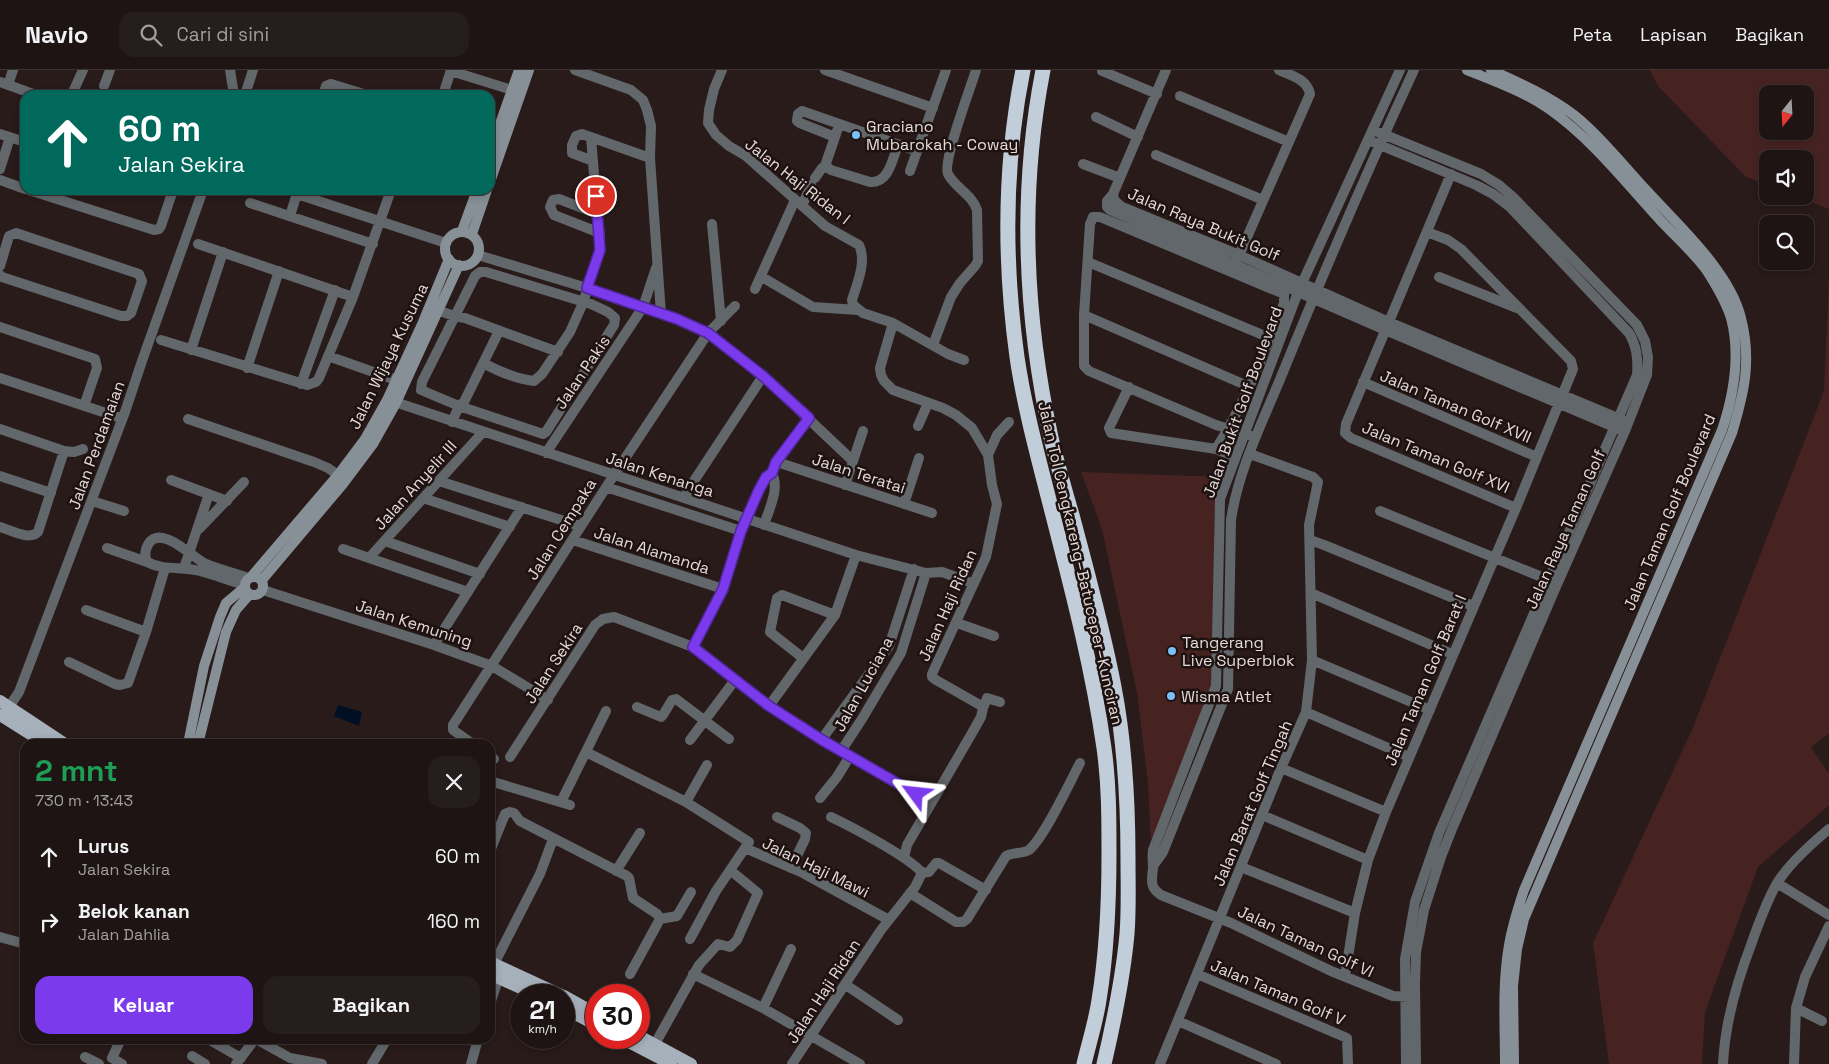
<!DOCTYPE html>
<html lang="id">
<meta charset="utf-8">
<style>
:root{--surface:#1e1414;--page:#261d1d;--text:#f1f3f6;--muted:#a19ea0;--line:#3c3334;--accent:#7c3aed}
body{margin:0;font-family:"Space Grotesk",sans-serif;background:var(--page);color:var(--text);height:100vh;display:flex;flex-direction:column;font-size:19px;white-space:nowrap}
*{box-sizing:border-box;margin:0}
p{font-size:16px;color:var(--muted)}
.icon{flex:none;width:28px;height:28px;fill:none;stroke:currentColor;stroke-width:2;stroke-linecap:round;stroke-linejoin:round}
.map{position:relative;flex:1;overflow:hidden}
.sheet{position:absolute;left:20px;top:669px;width:475px;height:305px;display:flex;flex-direction:column;background:var(--surface);border-radius:15px;box-shadow:0 2px 8px #0003,0 0 0 1px var(--line)}
.sheet>*{flex:none}
.banner{position:absolute;left:20px;top:20px;width:475px;height:105px;border-radius:15px;box-shadow:0 2px 8px #0003,0 0 0 1px var(--line);background:#00695c;color:#fff;overflow:hidden}
.needle{width:32px;rotate:198deg}
.fabs{position:absolute;left:1759px;top:15px;display:grid;gap:10px}
.fabs a{display:grid;place-items:center;width:55px;height:55px;border-radius:10px;background:var(--surface);box-shadow:0 2px 8px #0003,0 0 0 1px var(--line);font-size:25px}
.speed{position:absolute;left:510px;top:914px;display:flex;gap:10px;font-size:25px;font-weight:700;text-align:center}
.speed>*{display:grid;place-content:center;width:65px;height:65px;border-radius:50%;background:var(--surface);box-shadow:0 2px 8px #0003,0 0 0 1px var(--line);line-height:1}
.speed small{font-size:12px;font-weight:400}
.speed .limit{border:8px solid #d22;background:#fff;color:#111}
.pin{position:absolute;display:grid;place-items:center;width:42px;height:42px;color:#fff;margin:-21px;border:2px solid #fff;border-radius:50%;box-shadow:0 1px 5px #0007}
.me{position:absolute;width:55px;margin:-28px;rotate:300deg;stroke-linejoin:round;filter:drop-shadow(0 0 4px #0008)}
.turn{display:flex;align-items:center;gap:18px;height:105px;padding:0 15px;font-size:22px}
.turn .icon{width:65px;height:65px;stroke-width:2.5}
.turn b{display:block;font-size:35px;line-height:42px}
.round{display:grid;place-items:center;flex:none;width:52px;height:52px;border-radius:15px;background:var(--page)}
.headline{display:flex;align-items:center;justify-content:space-between;height:85px;padding:0 15px}
h1{font-size:30px;font-weight:800;line-height:38px;color:#1e9e55}
.button{display:flex;gap:10px;margin-top:auto;padding:10px 15px}
.button a{flex:1;height:58px;border-radius:15px;background:var(--accent);color:#fff;font-size:20px;font-weight:800;line-height:58px;text-align:center}
.button a+a{background:var(--page);color:var(--text)}
ul{padding:0;list-style:none}
li{display:flex;align-items:center;gap:15px;height:65px;padding:0 15px}
li div{flex:1}
li b{display:block;font-size:19px}
li em{font-style:normal}
header{display:flex;align-items:center;gap:30px;box-sizing:border-box;height:70px;padding:0 25px;background:var(--surface);border-bottom:1px solid var(--line)}
header strong{font-size:24px}
nav{display:flex;gap:28px;margin-inline-start:auto;font-size:18px}
.search{width:350px;height:45px;background:var(--page);display:flex;align-items:center;gap:12px;box-sizing:border-box;padding:0 18px;border-radius:15px;color:var(--muted);font-size:19px}
.map>svg:first-child{display:block}
</style>
<header>
<strong>Navio</strong>
<div class="search"><svg class="icon" aria-label="search" viewBox="0 0 24 24"><circle cx="10" cy="10" r="6"/><path d="M15 15l6 6"/></svg>Cari di sini</div>
<nav><a>Peta</a><a>Lapisan</a><a>Bagikan</a></nav>
</header>
<div class="map">
<svg width="1829" height="994" viewBox="0 0 1829 994">
<rect width="100%" height="100%" fill="#281b1a"/>
<path fill="#462321" fill-rule="evenodd" d="M1650 0H1829V139L1796 126H1805V89H1768L1767 115 1746 107 1658 16ZM1768 24H1805V61H1768Z
M1829 211V663L1811 677 1829 704V735L1758 797 1705 942 1702 994H1609L1593 873 1692 660 1824 321Z
M1081 402 1222 407 1214 446 1215 599 1211 630 1151 777 1148 713 1137 623 1102 459Z"/>
<path fill="#000f24" d="M338 635 362 642 359 656 334 646Z"/>
<g fill="none" stroke-linecap="round" stroke-linejoin="round">
<path stroke="#62676b" stroke-width="10" d="M230 0 234 25
M575 0 631 20 643 30 647 40 651 56 650 88 661 244
M722 0 714 19 709 40 708 53 716 65 729 76 746 86 825 156 859 175C867 191 857 214 852 230L853 235 863 243 893 253
M825 0 933 38
M1166 0 1113 124 1107 131V137L1110 140 1385 260 1621 360
M1400 0 1298 222 1220 429 1216 616 1153 780C1152 786 1153 792 1153 798 1152 810 1149 817 1161 825L1231 853 1331 901 1393 926 1415 927
M451 1 512 20
M1102 1 1157 24
M0 12 36 25
M8 15 13 0
M104 16 110 0
M73 22 83 0
M245 25 253 0
M323 25 326 16 331 14 367 25
M443 25 451 0
M1180 26 1289 72
M1096 47 1138 67
M1373 60 1481 104 1499 115 1514 128 1637 255 1645 271 1648 287 1647 305 1625 361 1555 519 1452 759 1441 787 1424 840 1416 882 1415 914 1416 994
M837 61 826 93 827 97 831 100 870 112C889 113 892 90 898 75
M0 64 25 72
M835 67 800 53 797 51 798 44 802 41 917 81
M1368 70 1476 115 1493 124 1510 137 1629 263C1637 277 1638 289 1637 305L1439 763 1415 832 1405 889 1406 994
M1156 85 1263 130
M593 91 572 83V75L576 66 582 64 650 88
M1083 94 1120 108
M0 99 10 67
M910 101 946 0
M1451 104 1346 354 1345 363 1351 368 1516 438
M815 108 822 98 827 97
M0 110 25 119
M29 120 154 160 159 159 161 156 173 120
M297 124 446 173
M1113 124 1114 130 1122 137 1239 185 1389 252 1625 351
M250 133 373 174
M802 136 811 115
M598 144 559 129 553 130 550 137 554 145 600 163
M290 146 298 120
M712 154 721 251
M198 174 353 227
M478 185 587 218 677 249 708 263 763 306 853 391
M1237 190 1310 24C1307 9 1292 6 1279 0
M1088 192 1270 268
M0 196 9 166 16 163 139 204 142 211 131 243 127 246H121L2 207 0 205
M480 202H486L591 234 608 242 615 248 614 255 546 362 543 364 459 336 421 320 422 312 475 206Z
M762 207 813 237 858 240
M1439 207 1517 238
M755 219 795 130
M440 241 454 246 465 248 558 282
M1084 245 1250 317
M0 257 95 289 97 298 84 336
M161 270 307 315 316 312 319 308 353 227 391 120
M933 275 951 227 960 213 975 196 978 191 977 140C972 124 955 118 948 104 942 92 971 17 976 0
M191 280 223 182
M328 286 396 310
M483 293C498 301 516 309 534 311L542 304 570 262 583 233 600 180 591 67
M247 298 279 201
M0 308 118 347
M1363 312 1537 387
M301 314 335 220
M1129 317 1109 358 1111 363 1216 379 1236 387
M389 330 856 485 926 503 942 502 967 511
M188 349 314 392 328 398 338 405
M452 352 459 336 464 332 499 261
M918 356 928 333
M0 359 64 381 74 382 83 379
M1216 379C1245 333 1264 283 1284 233V224L1100 147H1093L1090 154 1084 245V296L1089 301 1216 355 1249 365
M546 383 643 237 656 198
M988 385 997 365 1009 352
M777 392 932 443
M0 406 51 423
M171 410 227 431
M439 411 580 456
M845 415 863 361
M606 417 741 461
M423 428 510 457
M684 428 688 420 763 306
M92 431 124 441
M904 434 919 388
M1380 441 1554 512
M764 455C769 439 780 419 772 403
M0 457C11 460 29 471 38 462L64 381
M199 459 244 412
M573 470 723 519
M1310 470 1324 475 1473 536
M385 471 480 504
M107 478 147 492
M343 479 468 522
M369 488 483 362
M184 498 209 424
M245 515C230 511 215 505 200 501 182 496 164 501 147 492 144 485 145 479 149 473 162 455 192 487 204 493 218 499 234 503 249 508
M263 520 434 575 492 596 548 630
M1311 523 1452 584
M86 540 146 562
M957 553 994 566
M434 575 522 437
M693 577 723 519 741 461 759 420 766 407 772 403 777 392 809 348
M803 588 770 562 777 528 782 525 835 545
M1312 590 1430 640
M69 592 115 614 120 615 128 613 146 562 165 498
M769 636 835 545 856 485
M9 637 19 622 125 342 142 291 203 120
M637 637 661 647 663 645 672 630 676 629 729 669
M983 638 987 628 1000 632
M1306 642 1409 687
M822 669 889 576 914 499
M690 670 735 610
M473 674 453 660V655L614 405 708 263 735 236
M841 681 862 649 901 583 926 503
M586 682 686 732 749 772 716 821 690 869
M490 686 494 689
M510 687 595 555 603 549 614 547 693 577 769 636 822 669 916 724
M1281 698 1386 742
M490 711 570 735
M820 728 837 707 850 686
M561 732 606 641
M686 732 707 695
M1262 745 1368 790
M777 747 800 758 806 763 805 769 791 798
M831 747C850 756 911 788 922 803
M745 778 803 803 889 850
M490 781 505 744 510 742 514 743 520 751 627 806 629 808 633 828 657 844 660 849 630 904
M904 788 907 775 972 663 981 647 983 638 980 635 936 610 932 607V604L986 487 997 434 992 415 988 385 972 358 956 345 943 338 893 320 884 311 881 305 880 298 893 253 948 284 964 290
M1153 796 1163 782 1228 619 1231 450C1238 401 1262 353 1281 307 1323 204 1367 101 1414 0
M1241 797 1355 843
M616 801 640 763
M922 803 929 802 936 793H939L986 820
M1777 813 1829 845
M910 823 956 852H963L967 849 1006 786C1013 782 1022 784 1029 780 1044 768 1070 712 1080 693
M660 849 677 846 691 822
M0 867 25 874
M494 894 540 804 553 769
M693 904 763 938 860 994
M1197 904 1347 968 1348 994
M1345 906 1355 843 1368 790 1386 742 1516 438 1573 299 1571 291 1461 179 1448 170 1427 162
M846 915 898 950
M490 934 501 901
M763 938 791 879
M1796 938 1822 951
M1178 951 1276 994
M121 969 112 988 122 994
M208 969 241 988
M256 969 290 988 322 994
M655 974 699 895 718 874 730 877 737 870 758 823 730 800
M192 986 205 994
M85 987 99 994
M236 994 255 969
M372 994 387 969
M471 994 478 969
M792 994 881 860 915 817 922 803
M1160 994 1281 698 1306 642 1312 590 1309 455 1318 412 1313 407 1250 384
M1723 994C1725 952 1736 914 1751 875 1758 855 1766 833 1776 815 1788 794 1811 774 1829 759
M1794 994 1796 938 1805 907 1829 856"/>
<path stroke="#889097" stroke-width="10" d="M1467 0C1494 11 1525 22 1549 39 1592 69 1626 113 1661 151 1675 166 1696 185 1707 201 1716 215 1726 232 1731 248 1741 286 1734 324 1722 360L1524 820C1518 838 1512 857 1509 875 1502 915 1505 955 1505 994
M1491 0C1520 13 1549 26 1574 45 1601 67 1624 96 1648 122 1679 156 1730 202 1741 248 1752 291 1744 323 1732 363L1524 849 1517 879 1513 916 1514 994
M490 82 519 0
M490 112 529 0
M462 161 477 120
M445 179a17 17 0 1 1 34 0a17 17 0 1 1-34 0Z
M472 164 487 120
M245 516a9 9 0 1 1 18 0a9 9 0 1 1-18 0Z
M251 507 338 405 365 369 387 330 423 252 449 189
M262 510 343 414 373 374 396 333 459 195
M188 674 204 596 220 547 226 533 245 517
M198 674 226 562 236 540 250 524"/>
<path stroke="#a6b0ba" stroke-width="12" d="M0 631 65 674
M0 645 46 674
M490 892 561 925
M490 904 536 925
M564 926 596 944
M564 938 596 955
M639 966 691 994
M621 968 671 994"/>
<path stroke="#c1cdd9" stroke-width="15" d="M1023 0C1004 94 1004 192 1017 287 1024 335 1037 383 1049 430 1070 512 1092 594 1104 678 1109 713 1109 748 1109 784 1109 833 1107 881 1099 930 1096 951 1089 973 1084 994
M1043 0C1019 123 1025 250 1052 372 1058 396 1065 421 1072 445 1087 502 1103 559 1114 617 1125 674 1128 731 1128 789 1128 814 1129 839 1127 864 1123 908 1114 951 1104 994"/>
</g>
<g fill="none" stroke-linecap="round" stroke-linejoin="round">
<g stroke="#51269a" stroke-width="12">
<path id="route" d="M596 126 600 180 587 218 677 249 708 263 763 306 809 348 776 392 772 403 766 407 759 420 741 461 723 519 693 577 769 636 822 670 916 724"/>
</g>
<use href="#route" stroke="#7c3aed" stroke-width="9"/>
</g>
<g fill="#7cbef9" stroke="#1e1211" stroke-width="2">
<circle cx="856" cy="65" r="5"/>
<circle cx="1172" cy="581" r="5"/>
<circle cx="1171" cy="626" r="5"/>
</g>
<g text-anchor="middle" stroke-width="5" stroke-linejoin="round" paint-order="stroke">
<g font-size="16" fill="#e3dad9" stroke="#1e1211" text-anchor="start">
<text x="866" y="62">Graciano<tspan x="866" dy="18">Mubarokah - Coway</tspan></text>
<text x="1182" y="578">Tangerang<tspan x="1182" dy="18">Live Superblok</tspan></text>
<text x="1181" y="632">Wisma Atlet</text>
</g>
<g font-size="16" fill="#e3dad9" stroke="#1e1211">
<text transform="translate(798 111) rotate(38)" y="6">Jalan Haji Ridan I</text>
<text transform="translate(1204 154) rotate(23)" y="6">Jalan Raya Bukit Golf</text>
<text transform="translate(388 286) rotate(-64)" y="6">Jalan Wijaya Kusuma</text>
<text transform="translate(582 302) rotate(-56)" y="6">Jalan Pakis</text>
<text transform="translate(1242 332) rotate(-70)" y="6">Jalan Bukit Golf Boulevard</text>
<text transform="translate(1456 336) rotate(23)" y="6">Jalan Taman Golf XVII</text>
<text transform="translate(96 375) rotate(-70)" y="6">Jalan Perdamaian</text>
<text transform="translate(1436 387) rotate(23)" y="6">Jalan Taman Golf XVI</text>
<text transform="translate(859 403) rotate(18)" y="6">Jalan Teratai</text>
<text transform="translate(660 404) rotate(18)" y="6">Jalan Kenanga</text>
<text transform="translate(415 415) rotate(-48)" y="6">Jalan Anyelir III</text>
<text transform="translate(1669 442) rotate(-67)" y="6">Jalan Taman Golf Boulevard</text>
<text transform="translate(561 459) rotate(-58)" y="6">Jalan Cempaka</text>
<text transform="translate(1565 459) rotate(-66)" y="6">Jalan Raya Taman Golf</text>
<text transform="translate(652 480) rotate(18)" y="6">Jalan Alamanda</text>
<text transform="translate(1081 493) rotate(77)" y="6">Jalan Tol Cengkareng–Batuceper–Kunciran</text>
<text transform="translate(947 535) rotate(-66)" y="6">Jalan Haji Ridan</text>
<text transform="translate(414 553) rotate(18)" y="6">Jalan Kemuning</text>
<text transform="translate(553 593) rotate(-57)" y="6">Jalan Sekira</text>
<text transform="translate(1425 610) rotate(-67)" y="6">Jalan Taman Golf Barat I</text>
<text transform="translate(863 614) rotate(-61)" y="6">Jalan Luciana</text>
<text transform="translate(1252 733) rotate(-67)" y="6">Jalan Barat Golf Tingah</text>
<text transform="translate(816 797) rotate(26)" y="6">Jalan Haji Mawi</text>
<text transform="translate(1306 871) rotate(25)" y="6">Jalan Taman Golf VI</text>
<text transform="translate(823 921) rotate(-57)" y="6">Jalan Haji Ridan</text>
<text transform="translate(1278 922) rotate(23)" y="6">Jalan Taman Golf V</text>
</g>
</g>
</svg>
<div class="fabs">
<a><svg class="needle" viewBox="-14 -14 28 28"><path d="M0-13l5 13h-10z" fill="#e53935"/><path d="M0 13l5-13h-10z" fill="#a19ea0"/></svg></a>
<a><svg class="icon" aria-label="sound" viewBox="0 0 24 24"><path d="M4 9h4l5-4v14l-5-4H4zM17 9q2 3 0 6"/></svg></a>
<a><svg class="icon" aria-label="search" viewBox="0 0 24 24"><circle cx="10" cy="10" r="6"/><path d="M15 15l6 6"/></svg></a>
</div>
<div class="speed"><div>21<small>km/h</small></div><div class="limit">30</div></div>
<div class="pin" style="left:596px;top:126px;background:#d93025"><svg class="icon" aria-label="arrive" viewBox="0 0 24 24"><path d="M6 21V4h12l-3 4 3 4H6"/></svg></div>
<svg class="me" style="left:916px;top:724px" viewBox="-20 -20 40 40"><path d="M0-17L14 15 0 8-14 15z" fill="#7c3aed" stroke="#fff" stroke-width="4"/></svg>
<div class="banner">
<div class="turn"><svg class="icon" aria-label="ahead" viewBox="0 0 24 24"><path d="M12 20V5M6 11l6-6 6 6"/></svg><div><b>60 m</b>Jalan Sekira</div></div>
</div>
<section class="sheet">
<div class="headline"><div><h1>2 mnt</h1><p>730 m · 13:43</p></div><a class="round"><svg class="icon" aria-label="close" viewBox="0 0 24 24"><path d="M6 6l12 12M18 6L6 18"/></svg></a></div>
<ul>
<li><svg class="icon" aria-label="ahead" viewBox="0 0 24 24"><path d="M12 20V5M6 11l6-6 6 6"/></svg><div><b>Lurus</b><p>Jalan Sekira</p></div><em>60 m</em></li>
<li><svg class="icon" aria-label="right" viewBox="0 0 24 24"><path d="M7 20v-9h11M14 6l5 5-5 5"/></svg><div><b>Belok kanan</b><p>Jalan Dahlia</p></div><em>160 m</em></li>
</ul>
<div class="button"><a>Keluar</a><a>Bagikan</a></div>
</section>
</div>
